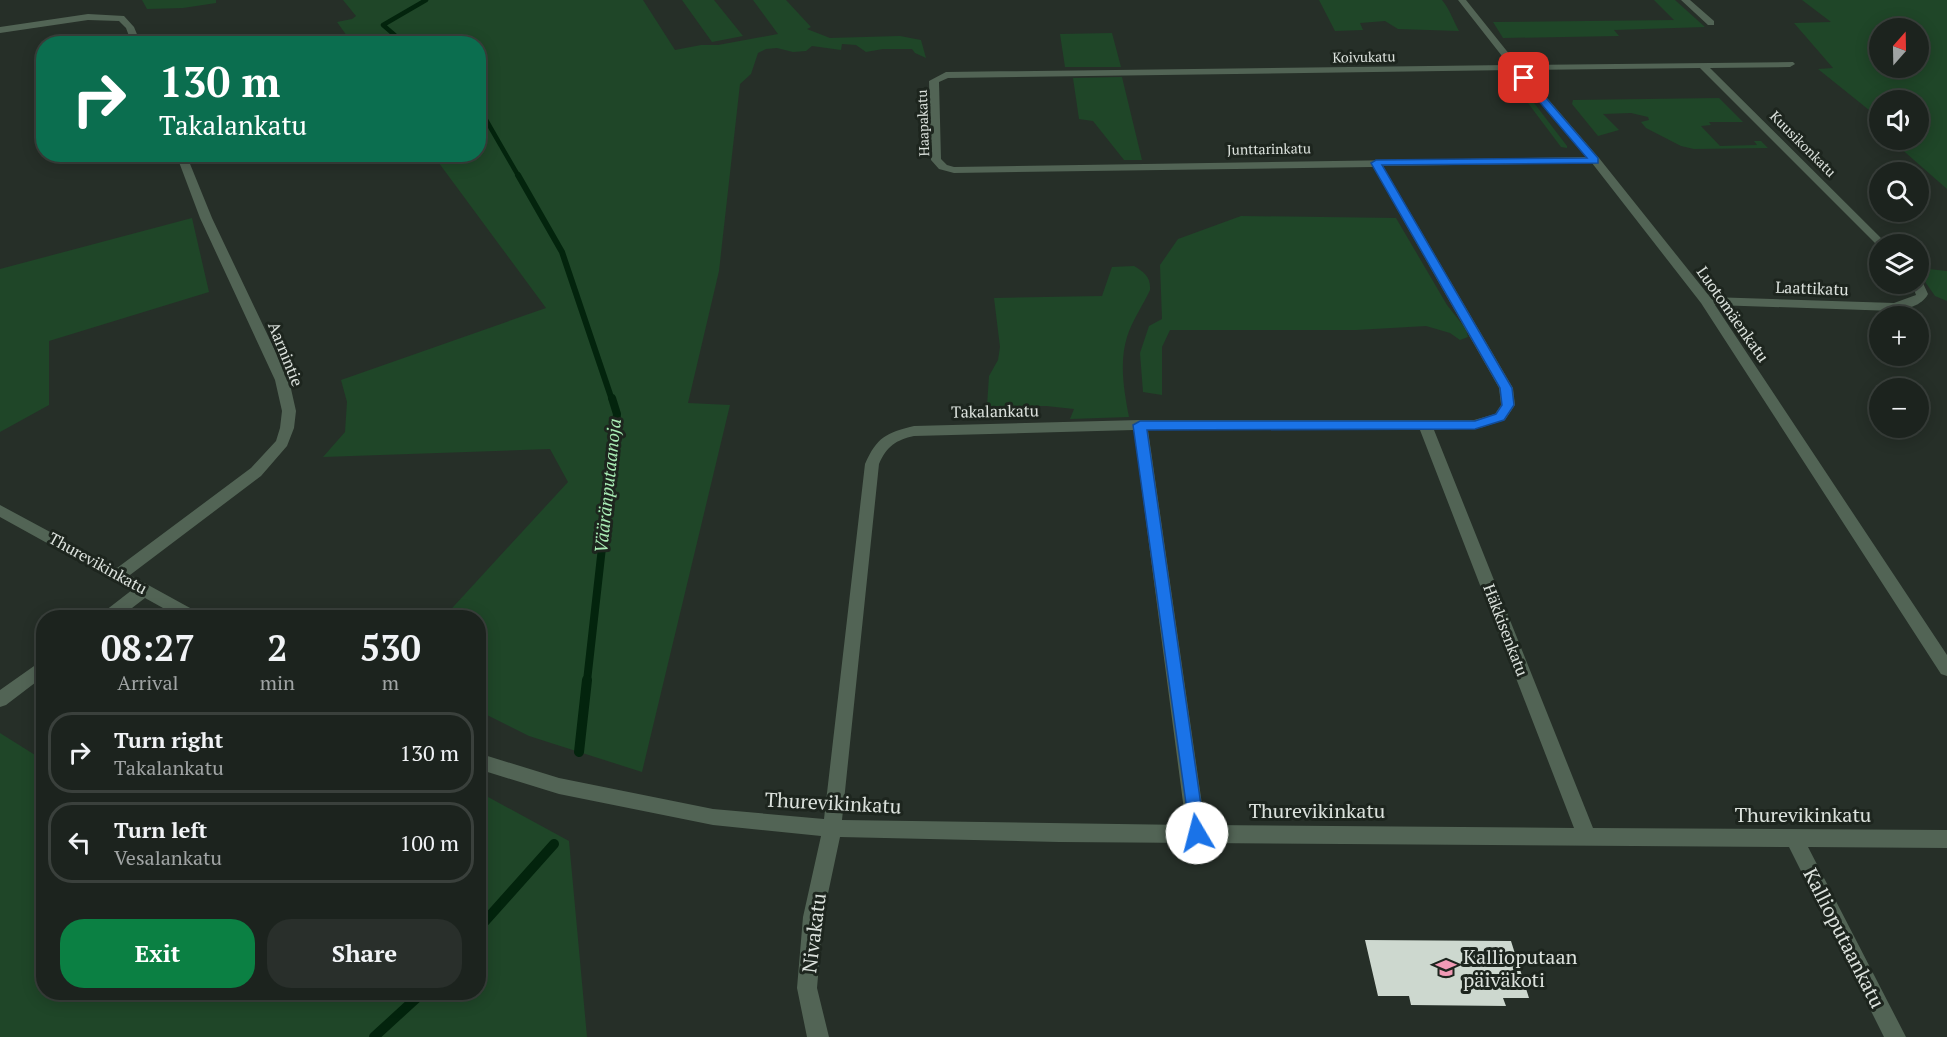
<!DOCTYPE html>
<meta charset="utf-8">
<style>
:root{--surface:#1c231e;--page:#292f2b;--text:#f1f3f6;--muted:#a0a4a4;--line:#3a403c;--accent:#0b8043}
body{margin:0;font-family:"PT Serif",serif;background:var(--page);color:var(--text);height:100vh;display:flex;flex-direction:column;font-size:22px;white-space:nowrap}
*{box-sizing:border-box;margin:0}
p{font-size:20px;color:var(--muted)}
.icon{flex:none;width:33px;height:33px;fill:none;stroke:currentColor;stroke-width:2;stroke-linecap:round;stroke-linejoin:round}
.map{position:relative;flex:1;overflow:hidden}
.side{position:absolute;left:36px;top:610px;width:450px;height:390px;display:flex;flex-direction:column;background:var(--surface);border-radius:24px;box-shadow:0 3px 15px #0003,0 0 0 2px var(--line)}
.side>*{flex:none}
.banner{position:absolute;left:36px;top:36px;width:450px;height:126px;border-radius:24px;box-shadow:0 3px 15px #0003,0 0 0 2px var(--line);background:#0b6e4f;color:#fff;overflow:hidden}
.needle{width:39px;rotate:20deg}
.controls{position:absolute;left:1869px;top:18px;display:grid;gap:12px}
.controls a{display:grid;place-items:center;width:60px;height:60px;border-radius:50%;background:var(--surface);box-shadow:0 3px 15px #0003,0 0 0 2px var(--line);font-size:30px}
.pin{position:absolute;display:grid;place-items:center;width:51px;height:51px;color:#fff;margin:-26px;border-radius:12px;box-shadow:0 3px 9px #0006}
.me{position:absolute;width:66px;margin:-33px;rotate:352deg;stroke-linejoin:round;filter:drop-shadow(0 0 4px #0008)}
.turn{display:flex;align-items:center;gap:21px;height:126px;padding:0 24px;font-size:27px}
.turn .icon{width:78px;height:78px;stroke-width:2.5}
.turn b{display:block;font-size:42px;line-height:51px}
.eta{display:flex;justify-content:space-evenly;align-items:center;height:102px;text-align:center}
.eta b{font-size:36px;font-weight:600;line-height:42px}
.cta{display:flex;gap:12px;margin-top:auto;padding:12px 24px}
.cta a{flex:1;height:69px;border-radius:24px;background:var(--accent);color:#fff;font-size:24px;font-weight:600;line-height:69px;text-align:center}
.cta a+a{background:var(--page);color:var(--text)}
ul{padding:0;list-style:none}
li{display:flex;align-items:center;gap:18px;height:81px;margin:0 12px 9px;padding:0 12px;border:3px solid var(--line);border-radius:24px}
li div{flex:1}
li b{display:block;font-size:22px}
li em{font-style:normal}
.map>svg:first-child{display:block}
</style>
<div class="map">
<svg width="1947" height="1037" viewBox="0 0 1947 1037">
<rect width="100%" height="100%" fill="#262f28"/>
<path fill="#1f4628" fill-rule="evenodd" d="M142 0H216V3L183 8 147 9Z
M343 0H643L675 50 701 45H718L778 34 753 0H786L811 27 807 29 830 38 900 36 921 40 926 58 915 53 912 49H883L866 52 856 45 842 44 841 50 812 46 806 51 793 52 777 48 766 49 758 53 751 74 740 84 719 271 688 403 730 405 642 772 529 736 479 711 478 618H443L568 482 550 449 323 457 345 432 347 402 341 380 546 308 433 155 478 154V44L352 43 337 22 352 19 356 16Z
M682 0H714L743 36 712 42Z
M1319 0H1442C1450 10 1453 20 1459 31L1398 29 1385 21 1360 23 1363 30 1335 31Z
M1654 0H1675L1705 27 1614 30 1619 36 1503 38 1493 22 1674 20Z
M1802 0H1947V189L1898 146 1912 145 1906 140H1918V100H1880L1879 118 1818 69 1833 68 1794 23 1831 22ZM1880 28H1918V68H1880Z
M1112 33 1121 67H1065L1060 34Z
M1122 77 1142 160H1124L1093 121 1079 119 1073 78Z
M1510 79 1518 82 1567 146V148L1561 147Z
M1719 98 1743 122H1709L1711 125 1701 126 1720 146 1757 145 1754 141H1761L1768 148 1694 149 1681 146 1646 128 1641 122 1649 120 1648 117 1631 113 1603 114 1619 130 1598 136 1572 104 1573 100Z
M1241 216 1396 218 1447 305 1466 329 1468 337 1460 340 1450 333 1426 326 1356 330H1170L1162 347V395L1143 392 1140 353 1149 326 1162 319 1160 265 1178 239Z
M192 218 209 292 49 341V405L0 432V269Z
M1134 266C1144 272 1151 277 1150 290 1143 305 1132 321 1127 337 1119 363 1124 391 1129 417L1070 419 1074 409 1046 406H987L989 376 998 360 1000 347 994 298 1102 296 1112 267Z
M1919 268 1947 271V301L1935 296 1919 273Z
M0 733 43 760 44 993H478L479 792 569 841 587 1037H0Z"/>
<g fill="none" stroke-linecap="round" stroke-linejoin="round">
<path stroke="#03240d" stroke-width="4.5" d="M405 44 383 25 426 0
M478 106 519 177"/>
<path stroke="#03240d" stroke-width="6" d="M518 175 562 252 612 400"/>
<path stroke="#03240d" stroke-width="8" d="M587 681 617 414 612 398"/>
<path stroke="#03240d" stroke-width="10" d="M579 752 587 680
M478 929 554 844
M374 1037 422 993"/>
</g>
<path fill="#cdd8cf" d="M1365 940 1511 941 1529 998H1503L1506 1006 1411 1005 1409 996H1378Z"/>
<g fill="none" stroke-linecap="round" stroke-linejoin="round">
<path fill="#526455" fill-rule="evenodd" d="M1458 0H1466L1518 65 1793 62 1795 64 1790 67 1710 68 1887 244 1878 246 1700 68 1523 70 1599 158 1710 297 1894 303 1916 295 1912 284H1918V281H1922L1928 294C1922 306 1906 309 1894 311L1715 305 1947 655V676L1941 674 1701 303 1592 163 1383 166 1513 388 1515 405 1505 420 1480 428 1434 430 1593 828 1947 830V848L1808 847 1906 1037H1884L1789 847 1059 842 840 837 823 917 817 988 829 1037H807L797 988 803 917 821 836 713 825 559 794 478 769V753L559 778 713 809 824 819 865 464C877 437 886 433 914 426L1140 420H1474L1495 414 1501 405 1499 388 1373 167 954 173 939 169 931 160 929 81 946 72 1509 65ZM1513 70 1587 157 954 167 947 165 941 159 939 82 948 78ZM1134 430 1186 825 842 820 879 464C887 446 896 440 914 436ZM1148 430H1420L1574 828 1205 825Z
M1681 0H1690L1714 21V25H1708Z
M88 14 124 16 134 27 141 44H132L126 28 119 21 88 20 0 33V27Z
M176 154H186L212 218 289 380 296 411 294 428 287 446 261 476 130 575 201 614 203 618H181L145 598 119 618H99L101 614 132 590 0 517V505L117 568 251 468 276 441 280 428 282 411 275 380 200 218Z
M44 659V676L6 705 0 707V690Z"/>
</g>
<path fill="#1a73e8" stroke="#114b97" stroke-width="1.5" d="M1521 76H1527L1598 158V163L1382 165 1512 388 1514 405 1504 420 1475 429 1147 430 1205 833 1203 839 1197 841 1191 839 1133 425 1140 421H1475L1496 414 1502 405 1500 388 1371 163 1376 160 1587 158 1521 80Z"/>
<defs>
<g id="school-bare" transform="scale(1.62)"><path d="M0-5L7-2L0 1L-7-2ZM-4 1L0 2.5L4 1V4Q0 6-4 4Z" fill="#f09ab5" stroke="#1d251e" stroke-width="2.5" paint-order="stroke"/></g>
</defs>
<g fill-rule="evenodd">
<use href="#school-bare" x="1446" y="968"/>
</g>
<g text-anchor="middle" stroke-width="6" stroke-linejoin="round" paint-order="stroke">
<g font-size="14" fill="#dce2dd" stroke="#1d251e">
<text transform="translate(1364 57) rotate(-1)" y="5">Koivukatu</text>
<text transform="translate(923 123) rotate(-92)" y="5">Haapakatu</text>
<text transform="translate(1803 144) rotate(45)" y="5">Kuusikonkatu</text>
<text transform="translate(1269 149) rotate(-1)" y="5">Junttarinkatu</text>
</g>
<g font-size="16" fill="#dce2dd" stroke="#1d251e">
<text transform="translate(1812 288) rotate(2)" y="6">Laattikatu</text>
<text transform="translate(1733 314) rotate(55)" y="6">Luotomäenkatu</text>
<text transform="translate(286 354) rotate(68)" y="6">Aarnintie</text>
<text transform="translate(995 411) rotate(-1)" y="6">Takalankatu</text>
<text transform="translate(98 563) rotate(29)" y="6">Thurevikinkatu</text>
<text transform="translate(1506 630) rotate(69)" y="6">Häkkisenkatu</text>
</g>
<g font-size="18" font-style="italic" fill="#aaeeb6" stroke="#1d251e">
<text transform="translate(608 486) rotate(-84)" y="6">Vääränputaanoja</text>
</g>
<g font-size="20" fill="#dce2dd" stroke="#1d251e">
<text transform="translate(833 803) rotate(3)" y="7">Thurevikinkatu</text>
<text x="1317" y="818">Thurevikinkatu</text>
<text x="1803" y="822">Thurevikinkatu</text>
<text transform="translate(814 933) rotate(-83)" y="7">Nivakatu</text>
<text transform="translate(1844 938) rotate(63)" y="7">Kallioputaankatu</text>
</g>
<g font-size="20" fill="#dce2dd" stroke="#1d251e" text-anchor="start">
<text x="1463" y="964">Kallioputaan<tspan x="1463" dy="23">päiväkoti</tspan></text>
</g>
</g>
</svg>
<div class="controls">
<a><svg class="needle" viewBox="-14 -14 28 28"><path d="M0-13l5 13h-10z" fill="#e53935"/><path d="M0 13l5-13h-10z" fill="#a0a4a4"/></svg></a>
<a><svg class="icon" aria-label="sound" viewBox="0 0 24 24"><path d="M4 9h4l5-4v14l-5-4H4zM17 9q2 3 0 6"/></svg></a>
<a><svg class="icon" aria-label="search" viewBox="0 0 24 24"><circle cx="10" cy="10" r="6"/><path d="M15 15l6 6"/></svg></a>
<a><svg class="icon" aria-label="layers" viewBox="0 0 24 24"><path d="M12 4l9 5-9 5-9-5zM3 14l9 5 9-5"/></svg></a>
<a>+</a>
<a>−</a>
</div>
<div class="pin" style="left:1524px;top:78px;background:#d93025"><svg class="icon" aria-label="arrive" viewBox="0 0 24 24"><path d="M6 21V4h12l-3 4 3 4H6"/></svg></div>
<svg class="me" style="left:1197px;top:833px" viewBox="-20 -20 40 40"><circle r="19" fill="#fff"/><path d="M0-13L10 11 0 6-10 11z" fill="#1a73e8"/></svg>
<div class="banner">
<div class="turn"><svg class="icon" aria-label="right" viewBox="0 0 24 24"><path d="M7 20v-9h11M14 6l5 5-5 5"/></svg><div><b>130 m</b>Takalankatu</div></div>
</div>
<section class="side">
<div class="eta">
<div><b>08:27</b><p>Arrival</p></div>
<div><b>2</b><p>min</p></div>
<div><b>530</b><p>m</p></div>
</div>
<ul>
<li><svg class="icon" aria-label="right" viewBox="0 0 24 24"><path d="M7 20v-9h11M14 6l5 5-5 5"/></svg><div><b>Turn right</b><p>Takalankatu</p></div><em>130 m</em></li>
<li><svg class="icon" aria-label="left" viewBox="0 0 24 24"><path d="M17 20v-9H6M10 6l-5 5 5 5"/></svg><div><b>Turn left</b><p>Vesalankatu</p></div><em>100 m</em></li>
</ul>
<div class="cta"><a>Exit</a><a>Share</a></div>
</section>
</div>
